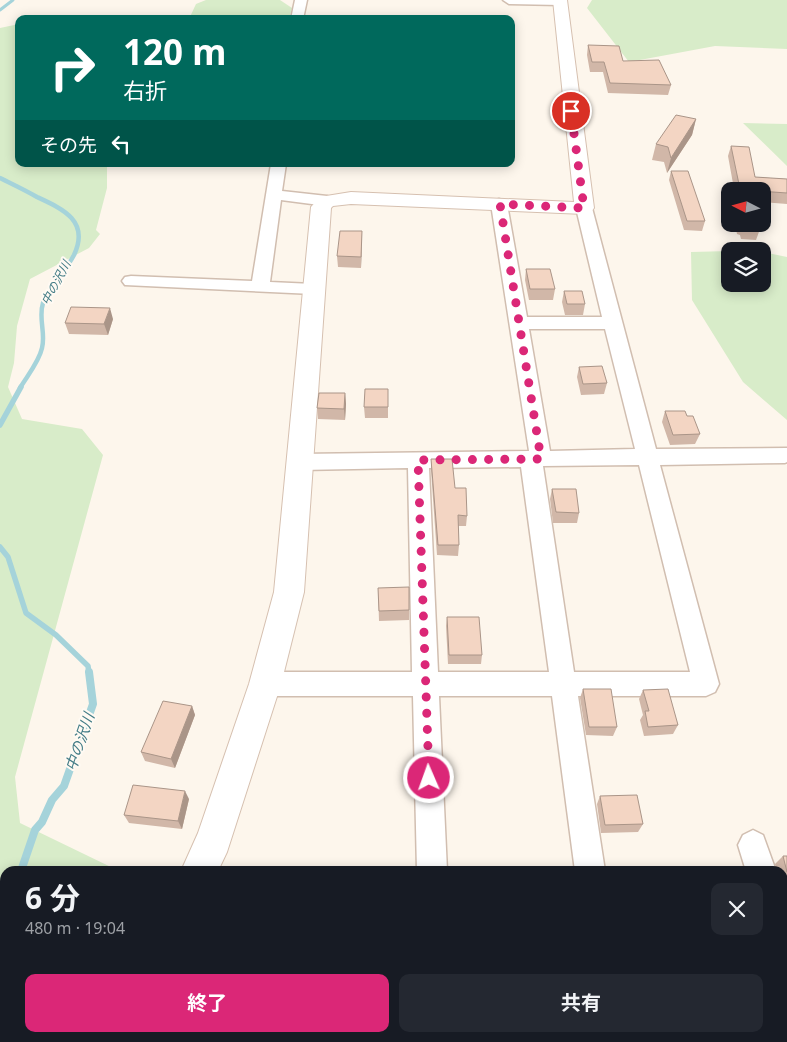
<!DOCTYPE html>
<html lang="ja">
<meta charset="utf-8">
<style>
:root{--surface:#171b24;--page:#242831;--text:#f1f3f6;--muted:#9ea1a6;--accent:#db2777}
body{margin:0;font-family:"Noto Sans","Noto Sans JP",sans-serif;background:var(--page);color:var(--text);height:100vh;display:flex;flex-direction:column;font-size:19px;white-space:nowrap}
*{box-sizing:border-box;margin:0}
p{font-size:16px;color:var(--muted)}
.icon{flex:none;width:28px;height:28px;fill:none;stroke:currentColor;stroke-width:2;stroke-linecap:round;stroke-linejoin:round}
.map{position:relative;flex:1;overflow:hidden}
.sheet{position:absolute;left:0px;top:866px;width:788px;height:176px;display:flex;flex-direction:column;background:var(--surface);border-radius:15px 15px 0 0;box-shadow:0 2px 12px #0003}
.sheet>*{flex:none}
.guide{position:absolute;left:15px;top:15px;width:500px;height:152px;border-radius:10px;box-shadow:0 2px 12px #0003;background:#00695c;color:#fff;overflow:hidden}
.needle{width:32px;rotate:276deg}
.controls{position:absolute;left:721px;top:182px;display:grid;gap:10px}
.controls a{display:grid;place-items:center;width:50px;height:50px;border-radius:10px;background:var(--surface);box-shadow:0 2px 12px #0003;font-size:25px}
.pin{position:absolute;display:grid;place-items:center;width:42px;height:42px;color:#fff;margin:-21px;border:2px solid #fff;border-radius:50%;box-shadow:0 1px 5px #0007}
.me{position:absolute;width:55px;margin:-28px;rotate:358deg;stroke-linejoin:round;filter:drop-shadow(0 0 4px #0008)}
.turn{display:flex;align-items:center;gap:18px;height:105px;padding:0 25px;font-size:22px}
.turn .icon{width:65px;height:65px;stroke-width:2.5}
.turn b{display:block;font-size:35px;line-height:42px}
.then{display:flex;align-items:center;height:48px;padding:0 25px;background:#0003;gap:10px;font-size:19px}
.round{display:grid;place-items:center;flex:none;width:52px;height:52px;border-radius:10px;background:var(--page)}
.overview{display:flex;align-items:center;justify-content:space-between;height:85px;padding:0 25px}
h1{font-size:30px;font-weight:700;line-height:38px}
.cta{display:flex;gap:10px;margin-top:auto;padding:10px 25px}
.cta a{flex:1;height:58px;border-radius:10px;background:var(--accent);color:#fff;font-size:20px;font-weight:700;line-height:58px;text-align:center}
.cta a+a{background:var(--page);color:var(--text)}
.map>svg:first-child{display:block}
</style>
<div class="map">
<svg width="787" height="1042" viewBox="0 0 787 1042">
<rect width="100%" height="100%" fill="#fdf6ec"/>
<path fill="#d8ecc9" d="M206 0H280L292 8 289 19H189L196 4Z
M592 0H787V49L715 46 629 62 587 8Z
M19 24V164H107V188L96 230 100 234 89 248 30 279 17 326 14 363 8 387 22 419 82 429 103 455 15 777 20 823 115 869 114 871H5V1038H68L66 1042H0V28Z
M743 123 787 124V166Z
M730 251V284H762L763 252 787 257V420L743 382 692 300 691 252Z"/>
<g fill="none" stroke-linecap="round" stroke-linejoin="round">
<path stroke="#a5d3da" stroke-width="3" d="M0 10 13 0"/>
<path stroke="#a5d3da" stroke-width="4.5" d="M0 178C12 184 25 190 37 197 63 209 90 221 74 255 65 272 51 285 43 303 38 318 46 333 42 348 39 362 27 376 20 388"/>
<path stroke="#a5d3da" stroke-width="5.5" d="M0 425 21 387
M0 547 8 557 26 613 56 635 88 666 89 673"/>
<path stroke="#a5d3da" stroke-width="8" d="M21 871 35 830 42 822 52 800 64 786 93 704 89 672
M0 933 5 918"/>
<g stroke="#d1beb0" stroke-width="3">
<path id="street" d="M295 0H307L303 19H291Z
M503 0H565L566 1 560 5 509 4Z
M271 164H286L282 191 327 196 333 198 335 201 333 204 327 206 281 200 270 282 313 284 319 285 322 289 319 293 313 294 125 285 122 281 125 277 131 276 252 281Z
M499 199 505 201 507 204 527 317H602L576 208 578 205H590L592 208 656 449 787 448V462L785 463 660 465 719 684 715 692 706 696H578L605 871H575L552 696H439L447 871H417L413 696H265L256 692 252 684 256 676 265 672H412L408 468 300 470 292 468 289 462 292 456 300 454 529 451 491 204 493 201ZM529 329H605L635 449 550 451ZM639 465 690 672H574L543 466ZM521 467 549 672H438L429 468Z
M753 830 763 835 776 871H746L738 845 743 835Z
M782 931 787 932V977L782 975Z
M782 1018H787V1042H768L766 1038H782Z
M158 1038H210L212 1042H160Z
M379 1038H664L662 1042H377Z"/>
</g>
<g stroke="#d6c0b0" stroke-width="2">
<path id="secondary" d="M553 0H567L594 208 591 212 584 214 351 204 333 206 331 208 304 592 281 684 227 852 218 871H181L198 833 249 684 274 592 311 207 320 197 351 192 574 202Z
M91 1038H131L130 1042H89Z"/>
</g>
<use href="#street" fill="#fff" fill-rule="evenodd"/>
<use href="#secondary" fill="#fff" fill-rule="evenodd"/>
</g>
<path fill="#d1b7a8" d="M588 45 623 61 671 85 668 95 608 93 603 72H590L587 55Z
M696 119 692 135 667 173 664 162 652 160 656 144Z
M731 146 755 177 787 179V204L762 202V191H733L734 189 728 156Z
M671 171 705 221 702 231 684 230 669 180Z
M735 224H759L760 229 756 240 741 239 740 235 737 234Z
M362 231 361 268 338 267 337 256Z
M526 269 555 289 553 300H529L525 280Z
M564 291 585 304 583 315H565L562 302Z
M113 319 108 335 69 334 65 323Z
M579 367 607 383 604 394 581 395 577 377Z
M388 389V418H365L364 407Z
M345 393 346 404 345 420 318 419 317 408Z
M665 411 687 416 700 434 695 444 670 445 662 422Z
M431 459 455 488 467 516 466 526H458L459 545 458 556 437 555 431 470Z
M552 489 579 513 577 523H553L550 499Z
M378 588 409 610V620L379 621Z
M447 617 482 655 481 664H448L446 626Z
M583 689 617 727 613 736 586 735 580 698Z
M643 690 678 725 673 734 644 736 640 720 643 715 639 699Z
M192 706 195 715 175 768 145 761 141 752Z
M600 796 643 824 638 832 601 833 597 804Z
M189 799 182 829 129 823 124 815Z
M783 856H787V907L782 891V871H777L775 864Z"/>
<path fill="#aa9588" d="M696 119 692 135 667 173 671 158Z
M362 231V242L361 268V257Z
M110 308 113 319 108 335 104 324Z
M345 393 346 404 345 420 344 409Z
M192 706 195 715 175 768 171 759Z
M185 791 189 799 182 829 178 821Z"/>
<path fill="#f3d5c3" stroke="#aa9588" d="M217 18H235V19H217Z
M588 45 619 46 623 61 659 60 671 85 610 83 604 62H592Z
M676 115 696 119 671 158 668 147 656 144Z
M731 146 749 147 755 177 787 179V193L759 191H734V189H740Z
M671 171H688L705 221H687Z
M741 224H759L760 229 745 228 744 224Z
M340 231H362L361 257 337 256Z
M526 269H550L555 289H530Z
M564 291H582L585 304H567Z
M71 307 110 308 104 324 65 323Z
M602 366 607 383 583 384 579 367Z
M365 389H388V407H364Z
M319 393H345L344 409 317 408Z
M665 411H685L687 416H693L700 434 673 435Z
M431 459H452L455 488H466L467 516 458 515 459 545H438Z
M552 489H576L579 513 556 512Z
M409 587V610L379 611 378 588Z
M447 617H479L482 655H449Z
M583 689H611L617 727H589Z
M668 689 678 725 648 727 645 711H649L643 690Z
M163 701 192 706 171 759 141 752Z
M133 785 185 791 178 821 124 815Z
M637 795 643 824 605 825 600 796Z
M783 856H787V872Z"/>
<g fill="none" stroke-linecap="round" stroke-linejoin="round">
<path stroke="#db2777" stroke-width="9" stroke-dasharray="0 16.2" d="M429 778 418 460 541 459 500 204 584 208 571 111"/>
</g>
<g text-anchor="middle" stroke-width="4" stroke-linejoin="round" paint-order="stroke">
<g font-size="12" font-style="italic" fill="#437c86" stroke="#fffaf3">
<text transform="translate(56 283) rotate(-62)" y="4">中の沢川</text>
</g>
<g font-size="15" font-style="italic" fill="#437c86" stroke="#fffaf3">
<text transform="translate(80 742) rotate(-71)" y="5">中の沢川</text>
</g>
</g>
</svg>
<div class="controls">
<a><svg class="needle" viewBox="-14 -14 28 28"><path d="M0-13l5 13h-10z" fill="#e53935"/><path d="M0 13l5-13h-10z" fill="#9ea1a6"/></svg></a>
<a><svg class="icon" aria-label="layers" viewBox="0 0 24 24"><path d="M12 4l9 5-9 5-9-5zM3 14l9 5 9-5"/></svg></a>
</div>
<div class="pin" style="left:571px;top:111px;background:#d93025"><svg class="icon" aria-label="arrive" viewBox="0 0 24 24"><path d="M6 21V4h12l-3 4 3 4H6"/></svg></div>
<svg class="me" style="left:429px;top:778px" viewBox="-20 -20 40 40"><circle r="17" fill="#db2777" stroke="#fff" stroke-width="3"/><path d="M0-11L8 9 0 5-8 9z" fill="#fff"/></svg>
<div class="guide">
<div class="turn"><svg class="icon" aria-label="right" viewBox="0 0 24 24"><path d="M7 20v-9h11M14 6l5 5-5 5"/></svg><div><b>120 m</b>右折</div></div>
<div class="then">その先<svg class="icon" aria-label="left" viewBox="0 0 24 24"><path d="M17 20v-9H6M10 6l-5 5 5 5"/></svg></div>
</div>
<section class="sheet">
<div class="overview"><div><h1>6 分</h1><p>480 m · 19:04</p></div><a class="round"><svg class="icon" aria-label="close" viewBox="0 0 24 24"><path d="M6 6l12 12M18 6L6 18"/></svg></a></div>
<div class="cta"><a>終了</a><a>共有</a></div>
</section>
</div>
